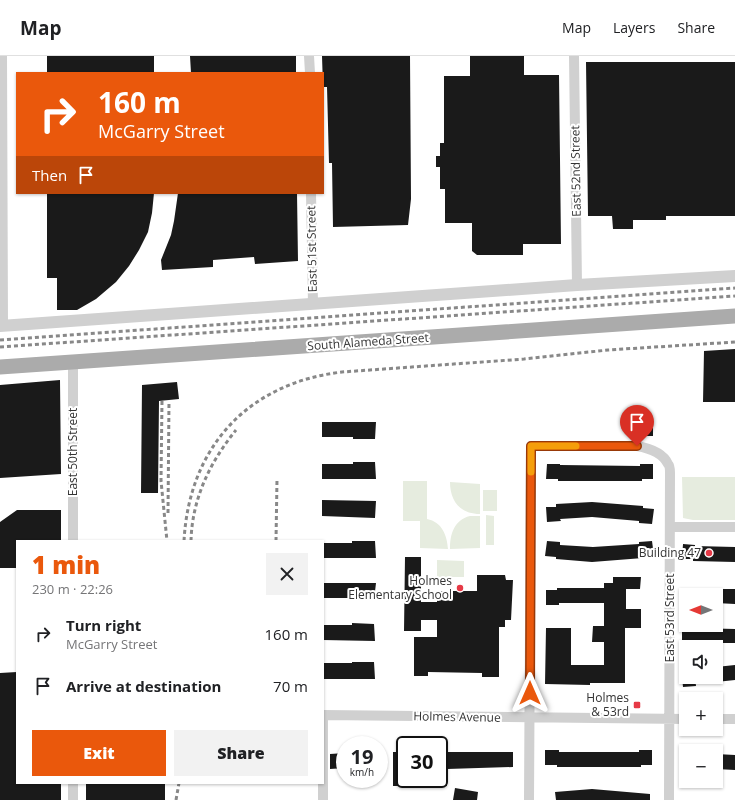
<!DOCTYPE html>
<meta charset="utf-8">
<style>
:root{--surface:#fff;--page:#f2f2f2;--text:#202124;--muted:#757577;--line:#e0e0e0;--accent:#ea580c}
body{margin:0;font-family:"Open Sans",sans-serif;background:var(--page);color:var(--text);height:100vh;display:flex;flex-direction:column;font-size:15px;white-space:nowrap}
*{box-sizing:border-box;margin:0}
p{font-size:13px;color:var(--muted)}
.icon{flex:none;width:22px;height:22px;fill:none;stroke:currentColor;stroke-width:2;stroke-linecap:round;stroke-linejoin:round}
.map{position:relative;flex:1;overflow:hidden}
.drawer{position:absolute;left:16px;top:484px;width:308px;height:244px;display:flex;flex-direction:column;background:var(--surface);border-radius:0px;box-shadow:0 1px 3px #0004}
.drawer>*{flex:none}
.guide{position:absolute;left:16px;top:16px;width:308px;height:122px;border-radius:0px;box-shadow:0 1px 3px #0004;background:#ea580c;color:#fff;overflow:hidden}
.needle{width:26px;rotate:270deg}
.controls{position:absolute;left:679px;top:532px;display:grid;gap:8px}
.controls a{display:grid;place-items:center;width:44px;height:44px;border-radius:0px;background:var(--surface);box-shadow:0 1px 3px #0004;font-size:20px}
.speed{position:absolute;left:336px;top:680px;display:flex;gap:8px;font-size:20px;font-weight:700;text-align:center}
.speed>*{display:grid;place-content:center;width:52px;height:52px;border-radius:50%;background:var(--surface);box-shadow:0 1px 3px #0004;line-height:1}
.speed small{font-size:10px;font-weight:400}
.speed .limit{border:2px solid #111;border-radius:6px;background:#fff;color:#111}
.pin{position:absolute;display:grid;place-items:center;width:34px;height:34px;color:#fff;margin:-41px -17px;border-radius:50% 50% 50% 0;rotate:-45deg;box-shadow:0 0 4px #0007}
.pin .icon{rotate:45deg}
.me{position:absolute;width:44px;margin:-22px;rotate:0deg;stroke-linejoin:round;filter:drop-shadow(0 0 3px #0008)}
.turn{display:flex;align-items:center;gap:14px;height:84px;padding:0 16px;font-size:18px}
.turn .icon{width:52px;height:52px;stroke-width:2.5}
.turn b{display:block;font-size:28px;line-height:34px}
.then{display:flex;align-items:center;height:38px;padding:0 16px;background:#0003;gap:8px;font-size:15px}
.round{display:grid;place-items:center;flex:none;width:42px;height:42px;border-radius:0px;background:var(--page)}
.overview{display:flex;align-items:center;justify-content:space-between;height:68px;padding:0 16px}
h1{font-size:24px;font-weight:800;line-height:30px;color:var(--accent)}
.cta{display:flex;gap:8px;margin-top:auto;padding:8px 16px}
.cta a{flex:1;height:46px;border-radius:0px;background:var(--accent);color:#fff;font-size:16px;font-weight:800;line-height:46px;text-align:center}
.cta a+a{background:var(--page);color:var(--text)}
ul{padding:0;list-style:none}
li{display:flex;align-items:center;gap:12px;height:52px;padding:0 16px}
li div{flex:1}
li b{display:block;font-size:15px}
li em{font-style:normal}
header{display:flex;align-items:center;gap:24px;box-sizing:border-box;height:56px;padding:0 20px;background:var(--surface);border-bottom:1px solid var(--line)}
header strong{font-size:19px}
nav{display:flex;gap:22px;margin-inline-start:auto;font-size:14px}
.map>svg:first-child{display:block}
</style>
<header>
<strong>Map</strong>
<nav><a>Map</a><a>Layers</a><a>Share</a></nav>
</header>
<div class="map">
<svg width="735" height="744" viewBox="0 0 735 744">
<rect width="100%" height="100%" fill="#fff"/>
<path fill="#e6ecdf" d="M682 421H735V464H693L683 462Z
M403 425H427V463C442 466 447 479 448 493L420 492V465H403Z
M450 426 480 428V458C460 458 450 445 450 426Z
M483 434H497V455H483Z
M486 459 494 460V489H486Z
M470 460H480V492L450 493C450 478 454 464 470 460Z
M437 504 464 505V521H437Z"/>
<path fill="#1a1a1a" d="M47 0H154V17H47Z
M190 0H296V17H191Z
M322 0H410L411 143 408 169 333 171 332 107H329L327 31H323Z
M470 0H524V19H559L561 188H523V199H477L472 195V167H445V133H440V111H436V100H440V87H444V20H470Z
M586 6H735V160H666V164H633V173H613L612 160H588Z
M47 137H154L152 157 148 176 139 194 129 210 116 226 96 243 77 254H57V222H47Z
M178 137H297L298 205 255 208 254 201 213 204V211L162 214 161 204 171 179 174 165Z
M735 293V346H703L704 295Z
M60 324 61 418 0 422V329Z
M177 326 179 343 159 345 158 437H141L142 329Z
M322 366H376L375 383H353V381H322Z
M645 372H653V380H645Z
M353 406H375L376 423H322V408H353Z
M547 408H560V409L640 410V408H653V423H642V425H558V423H546Z
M322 444 376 445 375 462 322 460Z
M592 446 643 450V452L654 453 652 468 639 467V465L592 461 560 463 561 465 547 466 546 451H556V448Z
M17 454H61V485H17V512H0V466Z
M352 485H375L376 502H323V487H352Z
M547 485 560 486V489L593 491 639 488V486L652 485 654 500H643V502L592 506 556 503V501L545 500Z
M683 488 695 489V490L735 491V506L693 505V503H682Z
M405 501H421V546H437V535H477V519H505L506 524H513L511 564H505V571H499V621H482V617L428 616V620H414V581H437V564H421V575H404Z
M613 521H641L640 533H626V553H641V572H625V627H590V629L545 628 546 572H571V609H604V586H592L593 570H604V547H559V549H546V534H557V532H604V527H613Z
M323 527H376L374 544H352V542H323Z
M716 533H735V548L716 547Z
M352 567 374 568 375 585 323 584V569H352Z
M682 570H695V572L735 573V587H693V585H682Z
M352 606H374L375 623H323V607H352Z
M735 609V624L716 626V611Z
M17 616V727H61V744H0V617Z
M682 621H695L696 630 683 631Z
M545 694H559V696H639V694H652V709H641V711H557V709H545Z
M393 696H405V730H393Z
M439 696H513V711L447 713V730H439Z
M345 697V712L330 713V698Z
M716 698 735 699V714L716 713Z
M86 727H165V744H86Z
M455 732 478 736 477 744H453Z
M592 733 650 738V744H556L555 736Z"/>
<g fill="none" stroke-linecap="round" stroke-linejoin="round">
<path stroke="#d0d0d0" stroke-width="10" d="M2 0 3 270
M309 0 310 17
M574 0 577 229
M311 137 313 248
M73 306V485
M671 471H735
M716 663H735
M73 744V727
M323 744V659L686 663
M529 744 531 390H637C648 392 663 397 668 408 670 410 670 414 670 417L669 744"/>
<path stroke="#d0d0d0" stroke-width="12" d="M0 270 577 229 735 220"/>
<path stroke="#ababab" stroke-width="15" d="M0 311 735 260"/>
<path stroke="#888" stroke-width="3" stroke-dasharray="4 3" stroke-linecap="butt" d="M0 284 735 232
M0 291 735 240
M162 345 161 425 167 485
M168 457 169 345
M184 485C189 391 248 327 342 316L524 303 608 294 735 286
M191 485C192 443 210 406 236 374
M276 485 277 423
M176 744 179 727"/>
</g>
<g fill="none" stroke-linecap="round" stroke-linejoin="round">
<g stroke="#983908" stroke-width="10">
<path id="route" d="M530 637 531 390H637"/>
</g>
<use href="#route" stroke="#ea580c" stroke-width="7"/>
<path stroke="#f59e0b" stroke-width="7" d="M531 416V390H576"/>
</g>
<g fill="#e63946" stroke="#fff" stroke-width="1.5">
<circle cx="709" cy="497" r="4"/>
<circle cx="460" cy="532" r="4"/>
<rect x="633" y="645" width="8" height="8" rx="2"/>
</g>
<g text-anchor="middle" stroke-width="4" stroke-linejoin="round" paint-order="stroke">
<g font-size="12" fill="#333" stroke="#fff">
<text transform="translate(576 115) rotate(-91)" y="4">East 52nd Street</text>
<text transform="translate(312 193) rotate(-91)" y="4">East 51st Street</text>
<text transform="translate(368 286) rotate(-4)" y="4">South Alameda Street</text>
<text transform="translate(73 396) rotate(-90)" y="4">East 50th Street</text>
<text transform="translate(670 562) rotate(-90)" y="4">East 53rd Street</text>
<text transform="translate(457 661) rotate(1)" y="4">Holmes Avenue</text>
</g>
<g font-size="12" fill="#333" stroke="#fff" text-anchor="end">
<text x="701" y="501">Building 47</text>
<text x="452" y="529">Holmes<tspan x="452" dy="14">Elementary School</tspan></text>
<text x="629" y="646">Holmes<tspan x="629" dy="14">&amp; 53rd</tspan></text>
</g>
</g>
</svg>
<div class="controls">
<a><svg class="needle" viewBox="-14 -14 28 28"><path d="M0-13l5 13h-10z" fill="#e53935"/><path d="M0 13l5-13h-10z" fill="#757577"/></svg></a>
<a><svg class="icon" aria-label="sound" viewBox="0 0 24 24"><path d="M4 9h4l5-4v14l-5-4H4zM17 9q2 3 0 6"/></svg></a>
<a>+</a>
<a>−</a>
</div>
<div class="speed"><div>19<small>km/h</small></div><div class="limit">30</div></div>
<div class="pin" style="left:637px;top:390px;background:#d93025"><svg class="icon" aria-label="arrive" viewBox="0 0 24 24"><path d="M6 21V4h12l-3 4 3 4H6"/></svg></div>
<svg class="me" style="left:530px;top:637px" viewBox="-20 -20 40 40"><path d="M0-17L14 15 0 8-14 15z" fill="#ea580c" stroke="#fff" stroke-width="4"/></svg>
<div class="guide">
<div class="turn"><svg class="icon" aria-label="right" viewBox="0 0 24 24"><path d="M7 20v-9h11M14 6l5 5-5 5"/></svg><div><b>160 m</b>McGarry Street</div></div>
<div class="then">Then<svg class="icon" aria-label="arrive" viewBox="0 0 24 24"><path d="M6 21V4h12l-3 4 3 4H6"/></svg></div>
</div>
<section class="drawer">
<div class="overview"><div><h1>1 min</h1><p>230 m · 22:26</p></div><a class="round"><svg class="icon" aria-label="close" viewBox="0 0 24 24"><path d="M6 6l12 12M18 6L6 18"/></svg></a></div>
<ul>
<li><svg class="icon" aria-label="right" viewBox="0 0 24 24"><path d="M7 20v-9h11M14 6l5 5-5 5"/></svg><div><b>Turn right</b><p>McGarry Street</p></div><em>160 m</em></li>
<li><svg class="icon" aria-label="arrive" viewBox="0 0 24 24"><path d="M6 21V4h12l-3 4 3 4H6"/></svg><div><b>Arrive at destination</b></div><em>70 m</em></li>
</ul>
<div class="cta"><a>Exit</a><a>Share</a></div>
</section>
</div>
